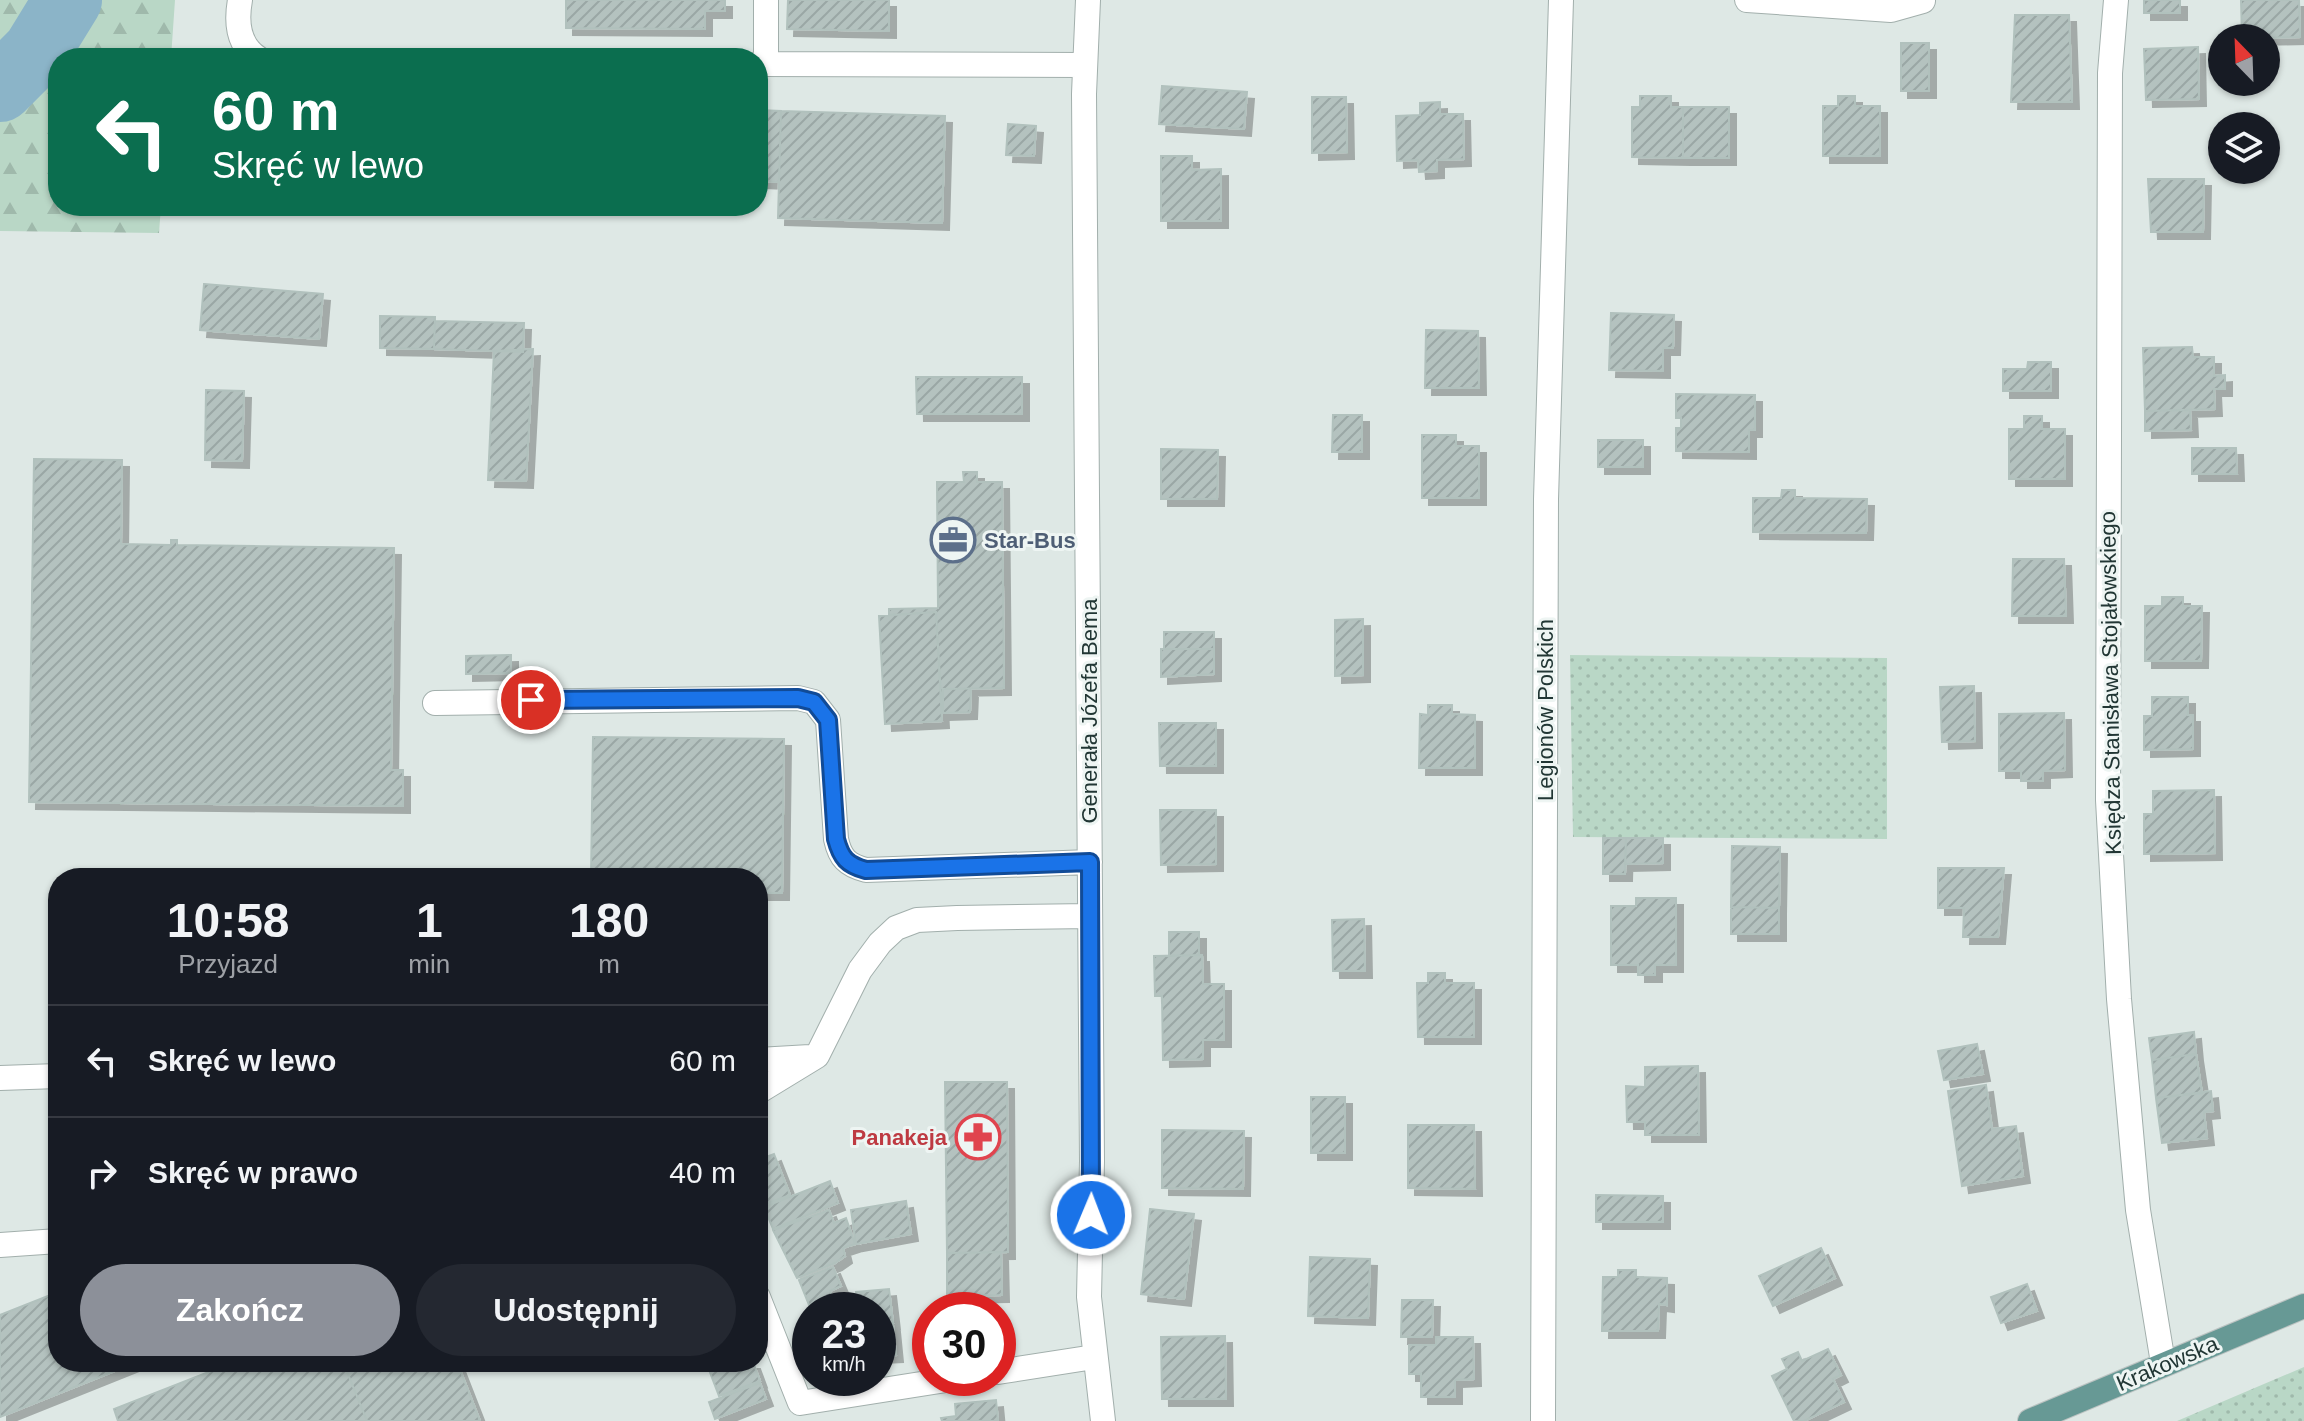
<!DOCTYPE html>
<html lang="pl">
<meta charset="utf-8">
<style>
:root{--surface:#171b24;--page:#242831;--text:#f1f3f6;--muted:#9ea1a6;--line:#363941;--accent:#8c9099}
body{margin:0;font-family:Arial,sans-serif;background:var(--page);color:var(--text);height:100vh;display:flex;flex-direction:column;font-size:30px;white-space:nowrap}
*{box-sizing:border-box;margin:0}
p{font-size:26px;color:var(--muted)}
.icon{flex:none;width:44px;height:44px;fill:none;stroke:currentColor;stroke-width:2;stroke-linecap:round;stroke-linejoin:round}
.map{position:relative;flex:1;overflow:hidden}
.drawer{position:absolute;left:48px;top:868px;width:720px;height:504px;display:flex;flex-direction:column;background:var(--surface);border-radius:32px;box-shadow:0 2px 6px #0004}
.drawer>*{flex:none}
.guide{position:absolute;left:48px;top:48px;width:720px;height:168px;border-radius:32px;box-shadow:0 2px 6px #0004;background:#0b6e4f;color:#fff;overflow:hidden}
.needle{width:52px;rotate:337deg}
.fabs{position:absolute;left:2208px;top:24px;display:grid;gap:16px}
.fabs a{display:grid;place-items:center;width:72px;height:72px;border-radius:50%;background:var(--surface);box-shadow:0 2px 6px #0004;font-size:40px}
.speed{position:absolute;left:792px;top:1292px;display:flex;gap:16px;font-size:40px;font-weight:700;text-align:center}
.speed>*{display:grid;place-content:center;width:104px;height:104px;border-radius:50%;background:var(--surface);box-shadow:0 2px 6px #0004;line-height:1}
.speed small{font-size:20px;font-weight:400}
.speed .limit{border:12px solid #d22;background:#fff;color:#111}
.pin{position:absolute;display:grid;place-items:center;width:68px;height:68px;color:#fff;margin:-34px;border:4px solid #fff;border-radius:50%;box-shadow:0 2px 8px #0007}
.me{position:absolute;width:88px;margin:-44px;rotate:1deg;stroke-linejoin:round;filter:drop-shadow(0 0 6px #0008)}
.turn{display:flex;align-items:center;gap:28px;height:168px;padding:0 32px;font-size:36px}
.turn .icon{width:104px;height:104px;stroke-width:2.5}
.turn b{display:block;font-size:56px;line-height:68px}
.eta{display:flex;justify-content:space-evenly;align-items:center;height:136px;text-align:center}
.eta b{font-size:48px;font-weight:700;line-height:56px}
.action{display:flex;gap:16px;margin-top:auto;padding:16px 32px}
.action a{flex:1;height:92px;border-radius:48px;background:var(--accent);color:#fff;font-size:32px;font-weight:700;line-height:92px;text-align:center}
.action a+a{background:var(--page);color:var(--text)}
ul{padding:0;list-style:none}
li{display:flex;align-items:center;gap:24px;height:112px;padding:0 32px;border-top:2px solid var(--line)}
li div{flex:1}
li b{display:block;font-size:30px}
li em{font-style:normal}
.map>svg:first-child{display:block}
</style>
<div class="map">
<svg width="2304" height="1421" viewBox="0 0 2304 1421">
<defs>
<pattern id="grass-dots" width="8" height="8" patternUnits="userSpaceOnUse" patternTransform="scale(2)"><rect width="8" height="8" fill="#b9d7c6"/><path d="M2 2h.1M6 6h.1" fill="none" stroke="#9fb9ab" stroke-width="1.8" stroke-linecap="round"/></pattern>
<pattern id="forest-firs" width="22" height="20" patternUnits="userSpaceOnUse" patternTransform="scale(2)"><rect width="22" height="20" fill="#b9d7c6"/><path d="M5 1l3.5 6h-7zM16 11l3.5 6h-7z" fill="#9fb9ab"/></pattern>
<pattern id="building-hatch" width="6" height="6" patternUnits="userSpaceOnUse" patternTransform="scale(2)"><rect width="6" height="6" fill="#b4c2bf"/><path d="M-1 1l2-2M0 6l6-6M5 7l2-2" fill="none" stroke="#9aa7a5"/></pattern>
<filter id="shadow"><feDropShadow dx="7" dy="7" stdDeviation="0" flood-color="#0004"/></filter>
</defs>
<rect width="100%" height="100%" fill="#dee8e5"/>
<path fill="url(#grass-dots)" d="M1570 655 1887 658V839L1573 837Z
M2304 1367V1421H2177Z"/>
<path fill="url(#forest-firs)" d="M0 0H175L171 58H58V206H161L159 233 0 231Z"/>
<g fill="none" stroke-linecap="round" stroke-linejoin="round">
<path stroke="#8bb4c8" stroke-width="68" d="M0 88 36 52 68 0"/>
</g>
<path fill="url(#building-hatch)" stroke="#b1c1bd" stroke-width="2" filter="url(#shadow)" d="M566 0H725V11H705V29L566 28Z
M788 0H889V31L787 29Z
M2144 0H2180V13H2144Z
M2241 0H2299L2300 37 2242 38Z
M2015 15H2069L2072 102H2011Z
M1901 43H1929V91H1901Z
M2198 47 2199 99 2146 100 2144 49Z
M1162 86 1247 92 1244 129 1159 124Z
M1640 96H1671V107H1683V158L1632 157V107H1640Z
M1838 96H1855V106H1880V156H1823V106H1838Z
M1312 97H1346L1347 152 1312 153Z
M1440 102V114H1463L1464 159 1437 160V171L1419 172 1418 160 1397 161 1396 116 1420 115V103Z
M1683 107H1729V158H1683Z
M758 110 781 111 779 182 758 181Z
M781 111 945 116 942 223 778 218Z
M1008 124 1036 126 1034 156 1006 155Z
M1161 156H1192V170L1221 169V221H1161Z
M2148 179H2204L2203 232H2151Z
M204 284 323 294 319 339 200 330Z
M1611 313 1674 315 1673 348H1663V371L1609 370Z
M380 316 435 317 434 349 380 348Z
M435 321 524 323 523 352 434 349Z
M1426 330 1478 331 1479 388H1425Z
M2192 347 2193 357H2214V376L2225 375V389H2214L2215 409 2145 411 2143 348Z
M533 349 526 481 488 480 494 351Z
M2028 362H2051V391H2003V369H2027Z
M916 377H1022V414H917Z
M206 390 244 391 242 461 205 460Z
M1676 394 1755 395V430H1749V452L1676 451V428H1681V418H1676Z
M2190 410 2191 430 2145 431V411Z
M1333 415H1362V452H1332Z
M2024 416H2042V429H2065V479H2009V429H2024Z
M1422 435H1456V446H1479V498H1422Z
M1598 440H1643V467H1598Z
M2192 448H2236L2237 474H2192Z
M1161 449 1218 450 1217 499H1161Z
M34 459 122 460 121 544 171 545V540H177V545L394 548 391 770H403V806L29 802Z
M963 472H977V482H1002L1004 688 943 689 942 713 936 612 889 615V609L938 608 937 482H964Z
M1782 490H1795V498L1867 499 1866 533 1753 532V498H1781Z
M2013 559H2064L2066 616H2012Z
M2162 597H2183V606H2202L2201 661H2145V606H2162Z
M936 612 942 721 885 724 879 616Z
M1363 619V675L1335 676V620Z
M1164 632H1214V649H1164Z
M1161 649H1214V674L1161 677Z
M511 655V673L466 674V656Z
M1974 686 1975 741 1942 742 1940 687Z
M943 689H971L970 712 943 713Z
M2152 697H2188V715H2193V749L2144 750V716H2152Z
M1428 705H1452V714L1475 715V768H1419L1420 714 1428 715Z
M2064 713 2065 770 2043 771V781H2021V771H1999V714Z
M1159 723H1216V766H1160Z
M593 737 784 739 782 893H758V878H591Z
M2214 790 2215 853 2144 854V814H2153V791Z
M1160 810H1216V864L1161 865Z
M1603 838H1626L1625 874H1603Z
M1626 838H1663V863L1625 864Z
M1732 846 1780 847 1779 908 1731 907Z
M1938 868H2004L1998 937H1963L1964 908H1938Z
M1636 898H1676V965H1655V975H1638V965H1611V906H1636Z
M1731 907 1779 908V934H1731Z
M1364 919 1365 971H1333L1332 920Z
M1169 932H1199V955L1169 956Z
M1202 955 1203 984H1224V1040H1203V1059L1163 1060 1162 996H1155L1154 956Z
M1428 973H1445V983H1474V1037H1418L1417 983H1428Z
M2194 1032 2196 1054 2152 1060 2149 1038Z
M1977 1044 1983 1074 1944 1080 1938 1051Z
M2196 1054 2202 1093 2156 1098 2152 1060Z
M1698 1066 1699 1135H1645V1122H1627L1626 1086 1645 1087V1067Z
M945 1082H1007L1008 1252 947 1253Z
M1986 1085 1992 1129 2016 1126 2023 1176 1962 1186 1948 1091Z
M2211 1091 2213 1111 2204 1112 2207 1138 2162 1143 2156 1098Z
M1311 1097H1345V1153H1311Z
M1408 1125H1474L1475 1189 1408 1188Z
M1162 1130 1244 1131 1243 1189 1162 1188Z
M774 1154 790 1195 763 1205 758 1192V1160Z
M830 1181 838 1203 773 1229 764 1207Z
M1596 1195 1663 1196V1222H1596Z
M906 1201 911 1234 856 1244 851 1210Z
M1150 1209 1194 1214 1184 1299 1141 1294Z
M829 1210 834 1223 846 1218 855 1244 843 1248 845 1256 835 1263 797 1278 773 1230Z
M1821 1248 1835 1278 1773 1306 1759 1276Z
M1001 1252 1002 1295 947 1296V1253Z
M1310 1257 1370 1259 1368 1318 1308 1316Z
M833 1267 841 1286 830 1291 834 1300 847 1294 851 1309 811 1310 799 1280Z
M1618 1270H1636V1277L1667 1278V1305L1659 1304 1658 1331H1602L1603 1277H1618Z
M2027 1284 2037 1311 2001 1323 1991 1297Z
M889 1289 893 1323 878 1325V1310H858L856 1292Z
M58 1292V1362H137L0 1417V1315Z
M1402 1300H1433L1432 1337H1401Z
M893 1325 896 1355 878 1356V1327Z
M1225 1336 1226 1399H1162L1161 1337Z
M1436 1337H1473L1474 1379 1455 1380V1397H1421V1374H1409V1345H1436Z
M1828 1349 1841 1375 1833 1379 1844 1402 1804 1421H1794L1772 1376 1787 1369 1782 1359 1798 1352 1802 1361Z
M234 1362H343L367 1421H118L114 1409Z
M343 1362H457L480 1421H367Z
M706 1362H753L760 1381 719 1396Z
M760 1383 766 1399 715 1419 709 1402Z
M996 1400 998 1421H942L941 1418 956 1416 955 1404Z"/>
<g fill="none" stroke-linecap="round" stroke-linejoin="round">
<g stroke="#a2afac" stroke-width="26">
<path id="minor" d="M240 0C236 22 238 45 258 58
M1088 0 1084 94 1092 1161 1089 1297 1103 1421
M1747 0 1891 10 1923 1
M2116 0 2110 73 2108 800 2119 999 2138 1210 2163 1363
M758 64 1085 65
M766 64V0
M435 703 798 698 814 702 828 720 836 839C840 858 847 865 866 870L1090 862
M758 1060 810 1057
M0 1078 58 1076
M758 1092 817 1056 860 970 880 943 896 928 917 920 957 918 1090 916
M0 1245 58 1241
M758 1297 800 1403 959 1378
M998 1372 1094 1357
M1543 1421 1546 499 1561 0"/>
</g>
<g stroke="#bcc3c2" stroke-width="26">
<path id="major" d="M2030 1421 2304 1306"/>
</g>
<use href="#minor" stroke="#fff" stroke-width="24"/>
<use href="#major" stroke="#679995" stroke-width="24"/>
</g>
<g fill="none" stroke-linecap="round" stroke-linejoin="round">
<g stroke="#114b97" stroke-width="20">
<path id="route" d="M531 700 798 698 814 702 828 720 836 839C841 858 847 865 866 870L1090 862 1091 1215"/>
</g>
<use href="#route" stroke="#1a73e8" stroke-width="14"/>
</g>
<defs>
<g id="office-ring" transform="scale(2.3)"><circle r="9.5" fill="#eef5f3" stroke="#5c6f8a" stroke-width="1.5"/><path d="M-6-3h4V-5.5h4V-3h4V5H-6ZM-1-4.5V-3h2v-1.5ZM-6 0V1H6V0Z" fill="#5c6f8a"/></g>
<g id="pharmacy-ring" transform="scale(2.3)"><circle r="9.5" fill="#eef5f3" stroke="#e0444e" stroke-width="1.5"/><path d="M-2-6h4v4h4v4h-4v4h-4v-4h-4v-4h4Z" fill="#e0444e"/></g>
</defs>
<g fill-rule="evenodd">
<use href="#office-ring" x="953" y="540"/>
<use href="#pharmacy-ring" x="978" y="1137"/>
</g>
<g text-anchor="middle" stroke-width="6" stroke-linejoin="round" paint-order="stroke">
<g font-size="22" font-weight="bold" fill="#4e5e75" stroke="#eef5f3" text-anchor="start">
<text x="984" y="548">Star-Bus</text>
</g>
<g font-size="22" fill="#213634" stroke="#eef5f3">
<text transform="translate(2110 683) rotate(-91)" y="8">Księdza Stanisława Stojałowskiego</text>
<text transform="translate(1545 710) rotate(-90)" y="8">Legionów Polskich</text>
<text transform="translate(1089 711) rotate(-90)" y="8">Generała Józefa Bema</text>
<text transform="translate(2167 1363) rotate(-23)" y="8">Krakowska</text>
</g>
<g font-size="22" font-weight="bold" fill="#be3a42" stroke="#eef5f3" text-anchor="end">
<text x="947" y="1145">Panakeja</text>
</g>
</g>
</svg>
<div class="fabs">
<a><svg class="needle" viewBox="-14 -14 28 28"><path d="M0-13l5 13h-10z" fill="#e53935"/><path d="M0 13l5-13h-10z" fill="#9ea1a6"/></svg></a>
<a><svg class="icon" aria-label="layers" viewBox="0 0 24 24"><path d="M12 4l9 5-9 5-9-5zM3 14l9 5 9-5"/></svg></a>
</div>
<div class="speed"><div>23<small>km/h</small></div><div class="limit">30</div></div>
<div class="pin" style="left:531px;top:700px;background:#d93025"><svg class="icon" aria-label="arrive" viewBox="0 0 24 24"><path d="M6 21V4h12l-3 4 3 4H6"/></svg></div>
<svg class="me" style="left:1091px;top:1215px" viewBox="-20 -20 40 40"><circle r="17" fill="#1a73e8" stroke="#fff" stroke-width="3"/><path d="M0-11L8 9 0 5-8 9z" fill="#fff"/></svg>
<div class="guide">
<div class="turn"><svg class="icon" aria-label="left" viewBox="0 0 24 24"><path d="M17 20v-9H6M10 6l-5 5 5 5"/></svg><div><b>60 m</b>Skręć w lewo</div></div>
</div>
<section class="drawer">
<div class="eta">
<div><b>10:58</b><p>Przyjazd</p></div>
<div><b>1</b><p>min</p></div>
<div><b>180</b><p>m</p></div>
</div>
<ul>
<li><svg class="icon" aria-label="left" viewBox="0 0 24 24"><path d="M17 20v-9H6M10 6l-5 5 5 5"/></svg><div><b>Skręć w lewo</b></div><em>60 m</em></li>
<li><svg class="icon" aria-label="right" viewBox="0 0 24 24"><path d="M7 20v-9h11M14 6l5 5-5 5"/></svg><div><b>Skręć w prawo</b></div><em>40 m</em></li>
</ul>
<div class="action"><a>Zakończ</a><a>Udostępnij</a></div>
</section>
</div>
